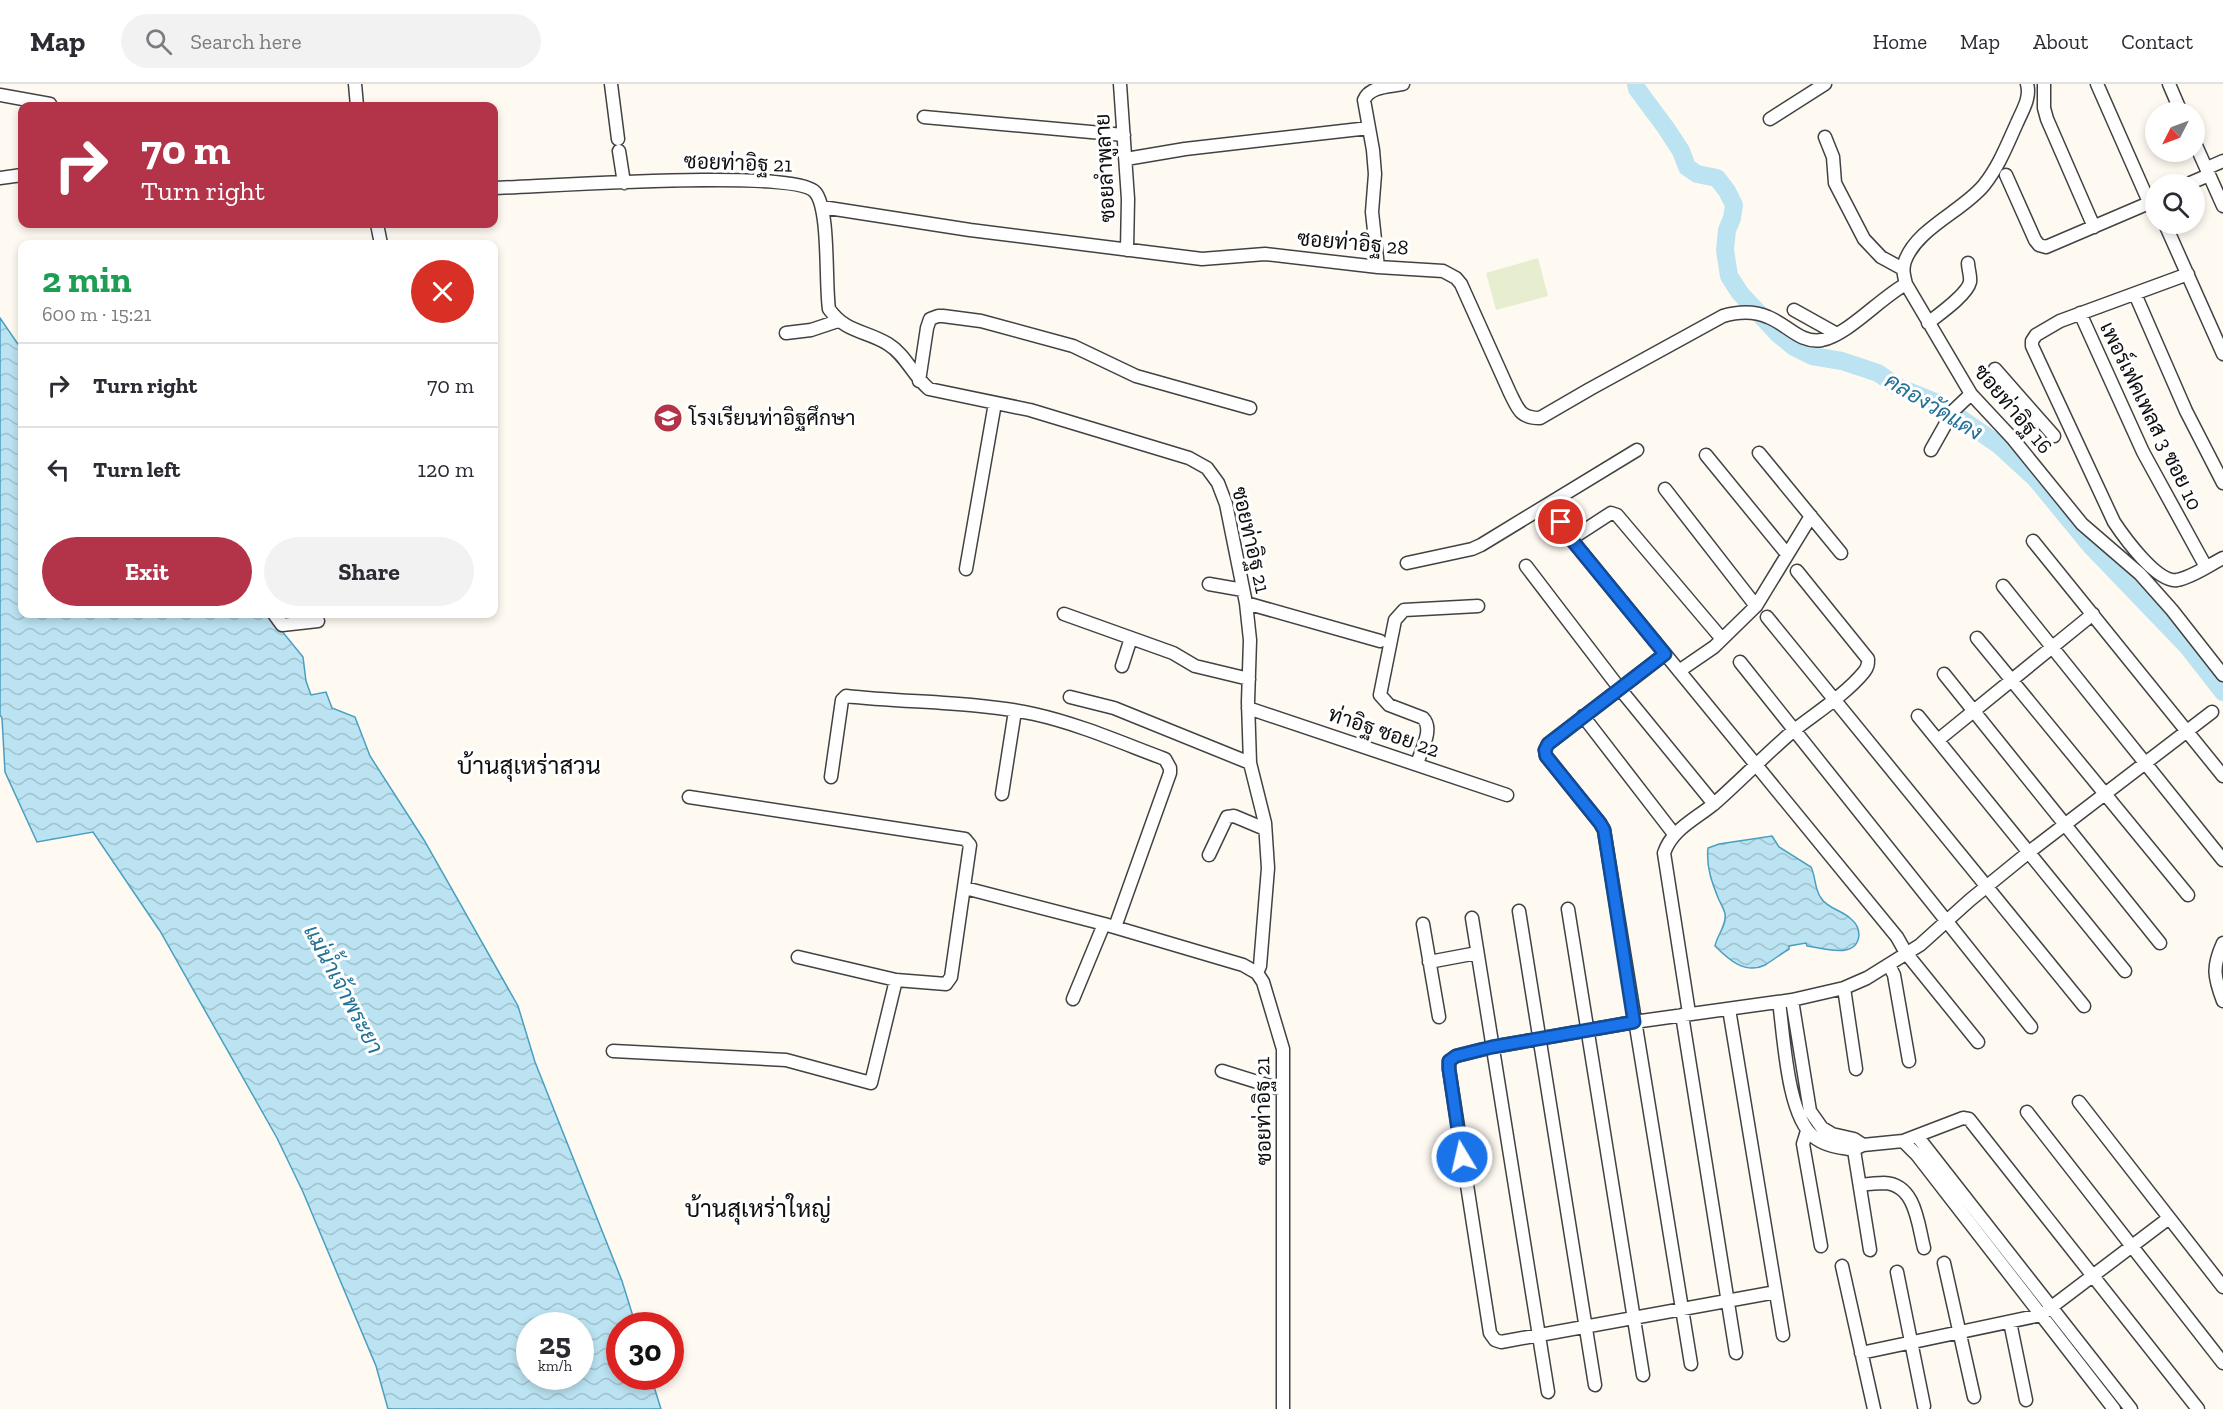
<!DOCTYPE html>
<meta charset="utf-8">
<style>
:root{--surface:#fff;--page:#f2f2f3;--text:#2b2b33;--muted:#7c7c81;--line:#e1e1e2;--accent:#b33348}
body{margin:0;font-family:"Zilla Slab",Sarabun,serif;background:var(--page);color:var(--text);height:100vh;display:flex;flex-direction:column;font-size:22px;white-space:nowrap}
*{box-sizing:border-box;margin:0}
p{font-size:20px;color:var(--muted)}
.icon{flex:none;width:33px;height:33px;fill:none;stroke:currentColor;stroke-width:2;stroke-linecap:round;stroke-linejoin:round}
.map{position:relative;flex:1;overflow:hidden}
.drawer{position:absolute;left:18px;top:156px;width:480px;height:378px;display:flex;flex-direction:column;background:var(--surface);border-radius:12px;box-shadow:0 3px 9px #0003}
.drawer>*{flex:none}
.top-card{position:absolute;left:18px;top:18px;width:480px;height:126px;border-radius:12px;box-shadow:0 3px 9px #0003;background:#b33348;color:#fff;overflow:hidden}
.needle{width:39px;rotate:228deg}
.fabs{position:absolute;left:2145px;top:18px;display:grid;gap:12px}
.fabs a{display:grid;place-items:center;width:60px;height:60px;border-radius:50%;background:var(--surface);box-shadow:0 3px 9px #0003;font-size:30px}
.speed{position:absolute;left:516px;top:1228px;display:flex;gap:12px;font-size:30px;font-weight:700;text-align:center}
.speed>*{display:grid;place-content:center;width:78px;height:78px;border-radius:50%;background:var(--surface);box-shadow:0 3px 9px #0003;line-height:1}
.speed small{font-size:15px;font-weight:400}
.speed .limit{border:9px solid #d22;background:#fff;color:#111}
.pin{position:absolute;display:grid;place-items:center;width:51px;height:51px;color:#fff;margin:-26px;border:3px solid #fff;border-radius:50%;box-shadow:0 2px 6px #0007}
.me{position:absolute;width:66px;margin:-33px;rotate:351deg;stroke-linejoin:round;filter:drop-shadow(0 0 4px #0008)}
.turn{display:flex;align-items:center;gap:21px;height:126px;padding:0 24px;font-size:27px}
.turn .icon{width:78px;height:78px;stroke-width:2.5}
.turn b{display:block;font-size:42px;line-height:51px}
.round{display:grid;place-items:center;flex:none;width:63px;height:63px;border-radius:32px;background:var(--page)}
.summary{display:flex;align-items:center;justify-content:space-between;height:102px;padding:0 24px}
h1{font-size:36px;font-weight:800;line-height:45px;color:#1e9e55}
.button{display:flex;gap:12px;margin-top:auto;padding:12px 24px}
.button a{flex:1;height:69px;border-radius:36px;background:var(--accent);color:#fff;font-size:24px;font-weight:800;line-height:69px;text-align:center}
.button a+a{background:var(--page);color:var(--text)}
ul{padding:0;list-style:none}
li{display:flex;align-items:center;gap:18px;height:84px;padding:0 24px;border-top:2px solid var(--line)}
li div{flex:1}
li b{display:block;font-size:22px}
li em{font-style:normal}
header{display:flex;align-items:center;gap:36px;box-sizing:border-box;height:84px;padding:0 30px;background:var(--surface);border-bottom:2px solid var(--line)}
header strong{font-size:28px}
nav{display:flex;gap:33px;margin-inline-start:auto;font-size:21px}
.search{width:420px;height:54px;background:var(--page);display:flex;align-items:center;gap:15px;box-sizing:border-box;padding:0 21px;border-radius:33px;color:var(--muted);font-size:22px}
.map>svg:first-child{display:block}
</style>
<header>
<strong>Map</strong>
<div class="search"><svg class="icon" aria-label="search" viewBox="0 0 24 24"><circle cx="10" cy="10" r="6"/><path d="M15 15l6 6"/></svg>Search here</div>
<nav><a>Home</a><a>Map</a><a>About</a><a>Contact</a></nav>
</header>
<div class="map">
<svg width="2223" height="1325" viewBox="0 0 2223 1325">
<defs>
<pattern id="water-waves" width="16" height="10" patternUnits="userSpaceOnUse" patternTransform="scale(1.5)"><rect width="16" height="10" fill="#bbe3f1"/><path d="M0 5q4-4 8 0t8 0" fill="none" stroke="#a0c2cd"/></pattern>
</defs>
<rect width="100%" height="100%" fill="#fefaf2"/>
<path fill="#e7eecf" d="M1538 174 1548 212 1496 226 1486 189Z"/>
<path fill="url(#water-waves)" stroke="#499fc1" stroke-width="1.5" fill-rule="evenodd" d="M0 234 22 266V530H268L303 573 306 597 311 611 326 608 332 624 355 633 370 672 424 756 518 922 535 978 622 1197 636 1242H620V1293H651L661 1325H388L376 1282 303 1108 277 1054 160 847 93 748 37 758 5 688 2 634 0 631ZM530 1242H580V1293H530Z
M1772 752 1779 763 1811 783C1816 793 1814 804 1821 814 1828 825 1842 826 1851 835 1856 839 1859 845 1859 851 1857 876 1822 864 1807 862L1806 859 1789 862V865C1781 870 1773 876 1765 881 1745 891 1728 875 1715 862 1717 851 1727 841 1725 830 1724 825 1721 820 1719 816 1712 799 1706 783 1708 764L1719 760Z"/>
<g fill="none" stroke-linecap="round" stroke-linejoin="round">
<path stroke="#bbe3f1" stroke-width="18" d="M1636 0 1637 5 1666 44 1681 67 1687 83 1697 90 1717 94 1727 107 1734 121 1732 134 1727 146 1725 166 1729 192 1740 209 1778 250 1794 263 1812 272 1842 277 1878 289 1898 303 1938 319 1999 361 2035 394 2091 462 2188 563 2223 608"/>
<g stroke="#424242" stroke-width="15">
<path id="street" d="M355 0 357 22
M611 0 618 55
M1120 0 1128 115 1127 166
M2027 0C2031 14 2022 27 2017 39 2007 61 1999 82 1984 101 1963 127 1917 144 1905 177 1902 185 1904 192 1906 200L1971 310 2013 355 2082 440 2140 490 2172 526 2223 591
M2044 0V24L2047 35 2094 143
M2097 0 2149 118
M2169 0 2181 28
M0 11 50 20 51 22
M924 33 1124 51
M1770 35 1825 0
M1825 53 1833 73 1835 99 1864 155 1881 173 1903 185
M2194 57 2223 122
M619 67 624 99
M1126 75 1185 65 1369 44
M2207 84 2223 77
M2006 91 2035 156 2039 161 2046 163 2156 116
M0 94 22 91
M2188 100 2209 91
M494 104C538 103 795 84 815 108 830 125 825 199 829 225 846 249 865 246 888 260 906 271 913 292 929 305L1030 326 1189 374 1207 384 1218 399 1226 420 1246 519 1250 556 1248 618 1250 679 1265 739 1268 784 1260 882 1257 889 1263 898 1283 965V1325
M822 123 970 146 1202 175 1265 170 1378 183 1443 187 1456 194 1461 200 1510 309C1518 325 1520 334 1540 334L1590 305 1723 232C1737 228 1754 227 1768 233 1787 240 1800 260 1822 256 1849 250 1880 214 1906 200
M377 140 381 160
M2165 140 2223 270
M1378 183 1372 128 1375 90 1373 66 1364 16C1370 2 1389 3 1403 0
M2188 190 2060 237 2036 251 2032 257V262L2114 438C2124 453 2157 499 2177 496 2193 493 2209 481 2223 474
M2135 210 2186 327 2223 399
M1794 226 1837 250
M2080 229 2143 368 2206 483
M1928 239C1938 231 1967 211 1970 198 1971 192 1968 185 1968 179
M786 249 811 246 838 237
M1995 285 2054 352
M919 297 927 244 930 235 938 232H943L981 237 1073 262 1136 292 1250 324
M1931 366 1953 327 1971 310
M1759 369 1841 469
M1706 371 1787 470
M1665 405 1756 522
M1551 420 1571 455 1897 853 1906 869 1978 958
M1571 455 1611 429 1617 431 1722 555
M2033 457 2223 692
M1407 479 1472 465 1481 461 1637 366
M1526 482 1620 605 1714 720
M966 485 995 319
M1209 500 1243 506
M2003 502 2223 776
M1246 519 1380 557
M274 530 282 541 318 537
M1064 530 1173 569 1195 582 1249 595
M1767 533 2084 922
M1977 554 2188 811
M1665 570 1548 660 1545 666 1546 672 1600 739 1604 746 1691 1280
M1740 578 2031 943
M1122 582 1131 554
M1679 587 1714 563 1756 522 1811 432
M1944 590 2160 859
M1070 613 1114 624 1250 679
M1248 624 1507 711
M1583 632 1674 750
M1918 632 2125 887
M1938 656 2093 530
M1417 680C1421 666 1434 645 1423 634L1389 621 1380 611 1395 536 1404 526 1478 522
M831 693 842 616 846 612C908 619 973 617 1034 630 1079 640 1122 659 1165 675L1170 684V689L1115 843
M1002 710 1015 627
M689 713 965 755 970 761 951 893 946 900 896 896 798 873
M1209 771 1227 733 1234 732 1265 745
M965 804 1104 840 1243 881 1257 889
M1568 825 1643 1291
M1519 827 1595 1301
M1472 834 1548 1308
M1423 840 1439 933
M2223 859C2212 883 2214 893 2223 917
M1429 878 1477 869
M1889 881 1894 891 1909 977
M1844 904 1856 985
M1073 915 1104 840
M1792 916 1810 1027 1822 1044 1832 1050 1854 1055 1863 1061
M1779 918C1784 952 1787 1032 1814 1053 1825 1062 1839 1063 1853 1066L1863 1061 1903 1057 1963 1034 1969 1035 2198 1325
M1729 925 1783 1251
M1689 929 1664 769C1672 745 1696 735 1715 719 1742 695 1766 670 1793 647 1816 629 1846 610 1864 588 1868 583 1868 580 1868 575L1797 487
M1682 931 1736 1269
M613 967 786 976 871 999 896 896
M1222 987 1283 1006
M2079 1018 2223 1203
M2027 1028 2223 1279
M1807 1047 1803 1060 1821 1162
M1917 1052 2131 1325
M1903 1057 1917 1071 2114 1325
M1853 1060 1870 1166
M1860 1101C1868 1100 1876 1099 1884 1099 1916 1100 1918 1141 1924 1164
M1944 1179 1974 1313
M1842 1182 1874 1325
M1897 1188 1924 1322
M1776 1208 1501 1258 1495 1256 1490 1249 1449 985V977L1456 972 1492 963 1634 938 1792 916 1844 904 1867 894 1920 861 1970 816 2029 768 2212 628
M2010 1238 2026 1316
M1861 1269 2041 1231 2169 1134"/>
</g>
<use href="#street" stroke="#fff" stroke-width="12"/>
</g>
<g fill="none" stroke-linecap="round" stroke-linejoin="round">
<g stroke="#114b97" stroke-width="15">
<path id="route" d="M1462 1073 1449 985V977L1456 972 1492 963 1634 938 1604 746 1600 739 1546 672 1545 666 1548 660 1665 570 1571 455 1561 438"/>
</g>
<use href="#route" stroke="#1a73e8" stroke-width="10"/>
</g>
<defs>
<g id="school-disc" transform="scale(1.5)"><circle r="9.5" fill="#b33348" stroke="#fff"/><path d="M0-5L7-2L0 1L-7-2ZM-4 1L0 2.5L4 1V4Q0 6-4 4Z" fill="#fff"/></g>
</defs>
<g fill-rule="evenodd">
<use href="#school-disc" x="668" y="334"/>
</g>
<g text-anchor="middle" stroke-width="6" stroke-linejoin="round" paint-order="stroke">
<g font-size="21" fill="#0f0f0f" stroke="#fff">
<text transform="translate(738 79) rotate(2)" y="7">ซอยท่าอิฐ 21</text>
<text transform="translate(1105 84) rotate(-93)" y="7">ซอยลำพูลาย</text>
<text transform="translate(1353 159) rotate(5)" y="7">ซอยท่าอิฐ 28</text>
<text transform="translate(2013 325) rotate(50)" y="7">ซอยท่าอิฐ 16</text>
<text transform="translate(2151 332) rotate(64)" y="7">เพอร์เฟคเพลส 3 ซอย 10</text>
<text transform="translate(1251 456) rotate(77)" y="7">ซอยท่าอิฐ 21</text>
<text transform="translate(1384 648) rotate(19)" y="7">ท่าอิฐ ซอย 22</text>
<text transform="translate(1263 1027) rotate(-91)" y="7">ซอยท่าอิฐ 21</text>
</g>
<g font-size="21" fill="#0f0f0f" stroke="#fff" text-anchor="start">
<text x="689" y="341">โรงเรียนท่าอิฐศึกษา</text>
</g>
<g font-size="22" font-style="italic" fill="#237196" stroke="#fff">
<text transform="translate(1934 322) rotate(31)" y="8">คลองวัดแดง</text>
<text transform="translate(344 905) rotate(62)" y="8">แม่น้ำเจ้าพระยา</text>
</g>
<g font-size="24" fill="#0f0f0f" stroke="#fff">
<text x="529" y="690">บ้านสุเหร่าสวน</text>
<text x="758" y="1133">บ้านสุเหร่าใหญ่</text>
</g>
</g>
</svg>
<div class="fabs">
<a><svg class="needle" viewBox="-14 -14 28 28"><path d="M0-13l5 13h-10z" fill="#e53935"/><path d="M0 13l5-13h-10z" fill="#7c7c81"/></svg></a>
<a><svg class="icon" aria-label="search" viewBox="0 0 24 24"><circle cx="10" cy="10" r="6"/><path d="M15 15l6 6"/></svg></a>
</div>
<div class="speed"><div>25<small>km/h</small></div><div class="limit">30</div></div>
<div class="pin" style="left:1561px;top:438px;background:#d93025"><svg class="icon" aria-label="arrive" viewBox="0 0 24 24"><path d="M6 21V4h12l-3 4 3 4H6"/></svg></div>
<svg class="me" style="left:1462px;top:1073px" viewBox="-20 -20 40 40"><circle r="17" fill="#1a73e8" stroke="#fff" stroke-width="3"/><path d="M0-11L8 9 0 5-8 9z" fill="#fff"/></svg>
<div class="top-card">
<div class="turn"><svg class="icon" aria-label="right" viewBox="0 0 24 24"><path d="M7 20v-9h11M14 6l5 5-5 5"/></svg><div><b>70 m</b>Turn right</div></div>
</div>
<section class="drawer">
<div class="summary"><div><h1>2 min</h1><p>600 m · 15:21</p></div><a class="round" style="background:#d93025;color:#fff"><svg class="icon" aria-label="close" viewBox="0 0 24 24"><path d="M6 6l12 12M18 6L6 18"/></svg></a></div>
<ul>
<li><svg class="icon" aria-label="right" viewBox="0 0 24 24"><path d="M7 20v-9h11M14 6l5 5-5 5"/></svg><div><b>Turn right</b></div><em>70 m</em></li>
<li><svg class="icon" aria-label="left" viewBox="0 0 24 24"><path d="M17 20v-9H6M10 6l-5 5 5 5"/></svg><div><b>Turn left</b></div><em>120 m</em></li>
</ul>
<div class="button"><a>Exit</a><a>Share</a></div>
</section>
</div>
